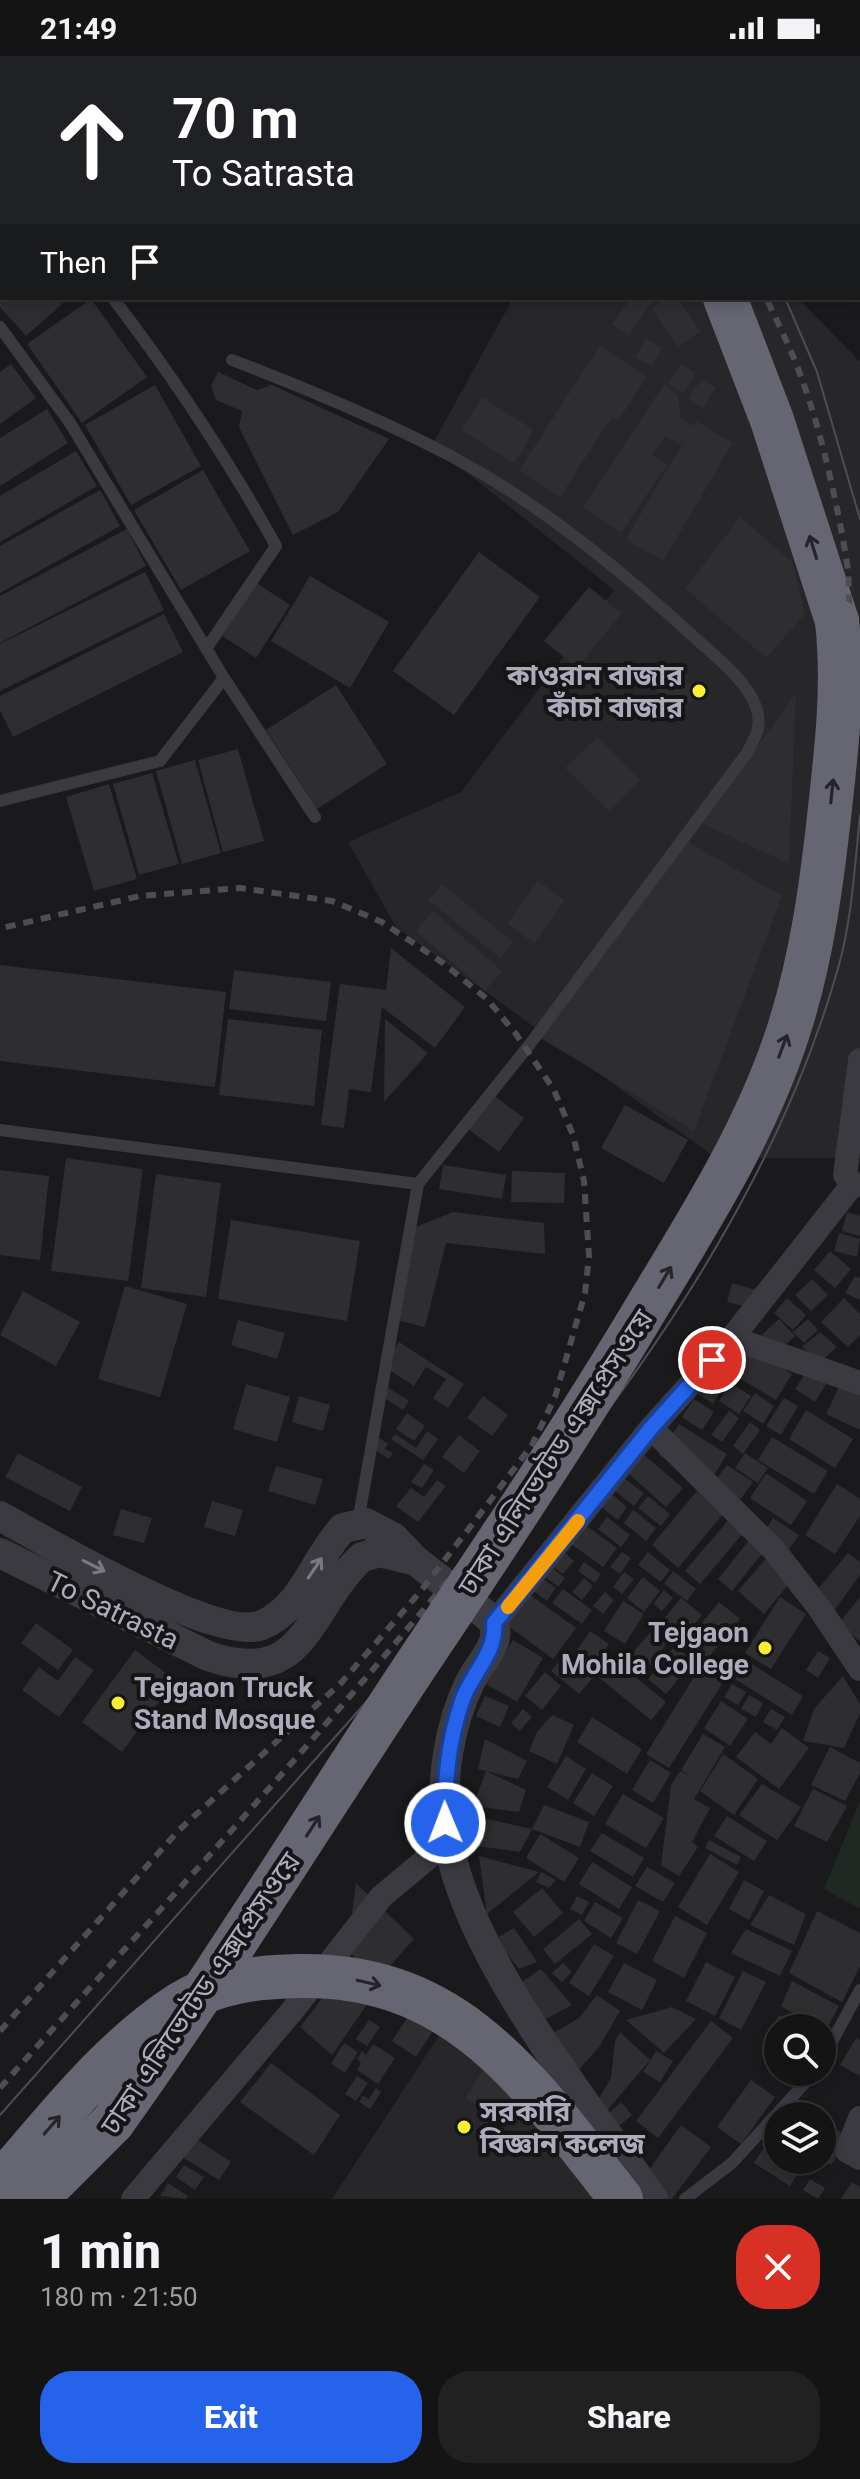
<!DOCTYPE html>
<meta charset="utf-8">
<style>
:root{--surface:#141415;--page:#212122;--text:#f1f3f6;--muted:#9d9ea0;--line:#333334;--accent:#2563eb}
body{margin:0;font-family:Roboto,"Noto Sans Bengali",sans-serif;background:var(--page);color:var(--text);height:100vh;display:flex;flex-direction:column;font-size:30px;white-space:nowrap}
*{box-sizing:border-box;margin:0}
p{font-size:26px;color:var(--muted)}
.icon{flex:none;width:44px;height:44px;fill:none;stroke:currentColor;stroke-width:2;stroke-linecap:round;stroke-linejoin:round}
.map{position:relative;height:2143px;overflow:hidden}
.drawer{display:flex;flex-direction:column;background:var(--surface);flex:1}
.drawer>*{flex:none}
.top-card{position:absolute;left:0px;top:0px;width:860px;height:244px;box-shadow:0 4px 12px #0003,0 0 0 2px var(--line);background:#202124;color:#fff;overflow:hidden}
.fabs{position:absolute;left:764px;top:1958px;display:grid;gap:16px}
.fabs a{display:grid;place-items:center;width:72px;height:72px;border-radius:50%;background:var(--surface);box-shadow:0 4px 12px #0003,0 0 0 2px var(--line);font-size:40px}
.pin{position:absolute;display:grid;place-items:center;width:68px;height:68px;color:#fff;margin:-34px;border:4px solid #fff;border-radius:50%;box-shadow:0 2px 8px #0007}
.me{position:absolute;width:88px;margin:-44px;rotate:359deg;stroke-linejoin:round;filter:drop-shadow(0 0 6px #0008)}
.turn{display:flex;align-items:center;gap:28px;height:168px;padding:0 40px;font-size:36px}
.turn .icon{width:104px;height:104px;stroke-width:2.5}
.turn b{display:block;font-size:56px;line-height:68px}
.then{display:flex;align-items:center;height:76px;padding:0 40px;background:#0003;gap:16px;font-size:30px}
.round{display:grid;place-items:center;flex:none;width:84px;height:84px;border-radius:32px;background:var(--page)}
.head{display:flex;align-items:center;justify-content:space-between;height:136px;padding:0 40px}
h1{font-size:48px;font-weight:800;line-height:60px}
.primary-button{display:flex;gap:16px;margin-top:auto;padding:16px 40px}
.primary-button a{flex:1;height:92px;border-radius:32px;background:var(--accent);color:#fff;font-size:32px;font-weight:800;line-height:92px;text-align:center}
.primary-button a+a{background:var(--page);color:var(--text)}
.status{display:flex;justify-content:space-between;align-items:center;height:56px;padding:0 40px;background:var(--surface);direction:ltr}
.status svg{height:22px;fill:currentColor}
.map>svg:first-child{display:block}
</style>
<div class="status"><b>21:49</b><svg viewBox="0 0 49 12"><path d="M0 12V9h3v3zM5 12V6h3v6zM10 12V3h3v9zM15 12V0h3v12zM26 1h20v11H26zM47 4h2v5h-2z"/></svg></div>
<div class="map">
<svg width="860" height="2143" viewBox="0 0 860 2143">
<rect width="100%" height="100%" fill="#1a1a1c"/>
<path fill="#272629" d="M513 242H798L860 306V1102H716L396 871 348 786 461 736 614 534 432 389Z
M446 1969 604 2143H332Z"/>
<path fill="#1f2823" d="M860 1745V1853L824 1833Z"/>
<path fill="#2e2d30" d="M0 242H69L26 280 0 251Z
M631 242H655L629 279 612 268Z
M666 242H678L701 276 678 291 651 252Z
M91 243 147 321 82 367 27 288Z
M646 282 662 292 651 310 635 301Z
M600 290 647 321 618 365 612 361 560 441 519 414Z
M11 308 36 342 0 368V316Z
M681 308 696 317 683 338 668 328Z
M218 316 257 334 272 329 389 383 338 456 293 479 239 371 242 355 216 344 211 330Z
M702 323 716 332 702 352 688 342Z
M664 328 678 339 681 363 692 370 696 365 733 387 663 505 626 483 687 379 679 389 665 380 652 399 667 409 621 477 583 451Z
M155 329 201 410 131 449 85 369Z
M482 341 534 374 514 407 461 374Z
M47 353 68 387 0 430V382Z
M76 395 97 430 0 486V440Z
M203 414 250 495 181 534 134 454Z
M100 434 120 470 0 537V490Z
M740 461 793 507 805 558 766 602 685 533Z
M127 473 146 510 0 587V540Z
M479 496 540 541 454 659 393 615Z
M145 516 164 554 0 635V588Z
M310 520 389 566 350 632 271 585Z
M255 526 290 549 256 602 221 579Z
M589 531 622 557 577 612 544 585Z
M164 558 183 596 13 681 0 654V640Z
M671 611 700 637 681 657 652 630Z
M336 629 387 708 317 753 266 674Z
M796 637 789 808 702 767Z
M597 681 640 724 609 755 565 712Z
M238 693 264 785 223 796 198 704Z
M195 704 221 797 182 808 156 715Z
M152 717 179 808 139 819 113 728Z
M109 728 137 823 94 835 66 741Z
M687 785 782 840 694 1075 539 981Z
M538 825 565 844 534 887 507 868Z
M442 828 513 886 500 902 428 844Z
M433 855 502 915 485 935 416 875Z
M391 892 465 951 435 992 382 951 371 1036 349 1033 344 1072 321 1069 340 928 386 934Z
M0 909 226 936 215 1031 0 1005Z
M234 914 331 926 326 965 229 953Z
M228 963 322 974 314 1050 219 1039Z
M385 963 428 997 384 1046Z
M493 1039 524 1062 499 1096 468 1073Z
M625 1049 688 1084 664 1127 601 1092Z
M66 1102 143 1113 128 1225 51 1215Z
M443 1109 506 1119 502 1143 439 1133Z
M0 1114 49 1120 40 1204 0 1199Z
M512 1115 565 1117 564 1147 511 1146Z
M156 1118 221 1127 206 1241 141 1232Z
M453 1156 544 1167 545 1198 446 1187 425 1271 393 1263 416 1171Z
M847 1156 860 1160V1180L842 1175Z
M231 1164 360 1185 347 1265 218 1243Z
M839 1177 860 1183 857 1201 834 1195Z
M830 1195 851 1213 835 1232 814 1214Z
M855 1220 860 1222V1244L845 1237Z
M812 1223 828 1239 811 1255 795 1239Z
M732 1227 756 1234 751 1252 727 1246Z
M125 1230 187 1248 160 1341 98 1323Z
M23 1235 80 1266 56 1310 0 1279Z
M787 1242 806 1259 793 1274 774 1257Z
M844 1242 860 1258V1279L848 1291 821 1266Z
M779 1263 795 1280 778 1296 762 1279Z
M808 1263 818 1274 804 1287 793 1276Z
M238 1264 285 1277 277 1303 231 1289Z
M820 1276 837 1291 820 1306 802 1291Z
M399 1286 464 1328 448 1352 433 1342 446 1323 426 1311 414 1330 383 1310Z
M741 1288 792 1318 776 1344 726 1314Z
M807 1315 826 1328 815 1346 795 1333Z
M704 1317 724 1330 713 1348 693 1335Z
M843 1323 860 1331V1374L826 1358Z
M731 1327 751 1340 739 1358 719 1345Z
M246 1328 290 1341 277 1386 233 1373Z
M387 1331 409 1345 403 1354 381 1340Z
M755 1337 774 1350 763 1368 743 1355Z
M299 1340 330 1349 323 1375 292 1366Z
M483 1340 508 1359 492 1380 467 1362Z
M784 1342 798 1350 781 1379 766 1370Z
M694 1343 714 1356 702 1374 682 1361Z
M806 1354 853 1383 835 1412 789 1383Z
M729 1355 739 1362 722 1386 711 1379Z
M407 1357 425 1370 414 1385 396 1373Z
M750 1366 760 1374 743 1398 733 1390Z
M679 1368 727 1398 708 1429 659 1399Z
M427 1375 438 1383 423 1404 391 1383 395 1378 416 1392Z
M459 1379 480 1395 464 1417 442 1401Z
M377 1380 388 1388 385 1393 393 1397 389 1403 370 1391Z
M772 1381 828 1415 814 1438 758 1404Z
M18 1397 82 1431 70 1455 5 1421Z
M745 1397 768 1412 758 1427 735 1412Z
M644 1399 683 1432 666 1451 628 1417Z
M424 1408 434 1414 422 1432 411 1426Z
M727 1409 753 1426 737 1448 709 1433Z
M276 1410 323 1423 315 1449 268 1435Z
M766 1417 807 1445 791 1469 750 1442Z
M621 1420 644 1437 634 1450 611 1432Z
M437 1424 446 1430 418 1466 396 1450 411 1432 424 1441Z
M837 1428 860 1443V1460L835 1498 805 1479Z
M605 1433 627 1451 618 1464 595 1446Z
M697 1435 724 1457 678 1512 652 1489Z
M648 1440 670 1458 661 1470 638 1452Z
M212 1445 243 1454 235 1480 204 1471Z
M121 1453 152 1462 144 1487 113 1479Z
M633 1454 656 1472 646 1485 624 1467Z
M607 1461 630 1479 621 1491 598 1473Z
M730 1462 745 1475 700 1528 685 1515Z
M773 1462 799 1479 788 1495 763 1478Z
M585 1469 617 1492 603 1511 571 1488Z
M751 1482 765 1494 732 1535 718 1523Z
M622 1496 631 1502 620 1518 610 1511Z
M648 1496 670 1514 661 1526 638 1509Z
M565 1497 574 1505 563 1518 553 1511Z
M848 1497 860 1506V1519L831 1559 814 1538Z
M770 1498 794 1522 764 1558 738 1535Z
M584 1506 601 1518 595 1527 578 1515Z
M551 1511 565 1522 558 1531 544 1520Z
M673 1515 696 1533 687 1545 664 1528Z
M624 1516 634 1523 622 1538 613 1531Z
M540 1521 556 1532 547 1545 531 1533Z
M643 1521 660 1535 644 1556 627 1542Z
M584 1522 593 1530 582 1544 572 1536Z
M563 1533 592 1554 582 1568 552 1547Z
M664 1534 673 1542 662 1555 653 1548Z
M605 1536 614 1544 603 1558 593 1550Z
M529 1538 576 1572 553 1603 507 1569Z
M780 1541 806 1558 771 1613 745 1597Z
M860 1541V1585L838 1568Z
M681 1542 702 1559 681 1585 660 1568Z
M623 1545 644 1558 625 1588 604 1575Z
M719 1546 740 1563 708 1602 687 1585Z
M36 1567 73 1594 58 1614 21 1587Z
M652 1574 667 1587 643 1617 627 1604Z
M590 1575 609 1588 594 1610 575 1597Z
M513 1584 543 1602 517 1646 486 1628Z
M675 1590 693 1605 666 1638 648 1623Z
M135 1594 175 1624 122 1696 82 1666Z
M818 1595 830 1602 818 1622 806 1614Z
M567 1596 595 1619 579 1638 551 1615Z
M75 1601 94 1614 59 1661 22 1634 39 1611 58 1625Z
M611 1601 666 1646 651 1664 596 1619Z
M704 1605 727 1620 669 1712 646 1698Z
M747 1605 803 1640 792 1659 735 1623Z
M545 1616 561 1630 542 1654 525 1640Z
M843 1620 860 1648V1657L844 1692 803 1685 814 1653Z
M732 1628 746 1636 738 1649 724 1641Z
M749 1639 763 1647 756 1661 741 1653Z
M485 1640 509 1650 500 1671 476 1660Z
M721 1645 748 1663 730 1690 704 1672Z
M523 1653 532 1661 520 1675 511 1667Z
M771 1653 785 1661 777 1674 763 1666Z
M552 1659 574 1669 557 1708 529 1695 537 1676Z
M592 1661 642 1693 627 1718 577 1686Z
M782 1672 809 1692 779 1733 736 1701 755 1676 771 1688Z
M703 1678 725 1691 694 1743 710 1752 692 1786 698 1791 679 1820 661 1809 671 1729 680 1715 692 1722 681 1714Z
M485 1683 527 1705 518 1723 478 1713Z
M830 1691 860 1707V1717L845 1745 811 1729Z
M723 1698 758 1723 734 1759 700 1735Z
M566 1700 586 1713 568 1744 547 1731Z
M650 1704 671 1717 653 1747 632 1734Z
M486 1715 526 1734 519 1756 473 1750Z
M592 1717 613 1730 594 1760 573 1747Z
M762 1728 801 1751 777 1784 739 1759Z
M813 1733 847 1750 827 1786 794 1770Z
M623 1738 664 1762 646 1792 605 1768Z
M544 1749 589 1766 580 1791 532 1773 520 1796 477 1790 487 1763 532 1773Z
M727 1760 767 1785 754 1805 714 1780Z
M602 1777 644 1802 633 1821 590 1795Z
M540 1778 579 1802 564 1826 526 1802Z
M709 1784 741 1801 737 1809 705 1792Z
M710 1798 739 1816 707 1869 678 1851Z
M479 1800 539 1816 487 1858Z
M592 1806 632 1831 619 1853 579 1828Z
M647 1811 675 1827 663 1846 635 1830Z
M541 1816 556 1824 549 1832 536 1826Z
M744 1824 764 1835 749 1864 729 1853Z
M356 1827 414 1883 379 1922 347 1894Z
M542 1832 563 1857 534 1881 513 1856Z
M769 1839 806 1858 794 1889 750 1869Z
M577 1840 589 1846 582 1859 570 1853Z
M638 1844 660 1855 637 1898 616 1887Z
M595 1846 623 1862 611 1882 584 1865Z
M817 1855 860 1877V1910L842 1946 789 1917Z
M675 1860 707 1877 684 1922 652 1905Z
M579 1863 592 1878 555 1908 543 1893Z
M514 1872 537 1906 519 1913 495 1883Z
M746 1873 792 1895 780 1920 731 1897Z
M594 1888 614 1900 589 1940 569 1927Z
M706 1906 735 1921 715 1960 686 1945Z
M563 1907 572 1916 562 1926 552 1917Z
M624 1907 657 1924 642 1954 608 1936Z
M541 1913 572 1949 546 1963 520 1927Z
M743 1915 766 1926 741 1974 719 1962Z
M336 1924 368 1947 332 1999 300 1971Z
M792 1925 839 1950 825 1976 781 1950Z
M597 1939 620 1955 599 1991 575 2018 545 1982 579 1962Z
M414 1951 438 1967 416 2001 392 1985Z
M672 1951 696 1963 664 1997 626 1964Z
M779 1959 806 1972H778V1991L766 1984Z
M369 1964 380 1971 367 1990 356 1983Z
M711 1965 733 1982 658 2082 636 2065Z
M620 1976 650 2004 605 2057 595 2049 611 2022 615 1985Z
M856 1982 860 1984V2020L840 2009Z
M344 1987 358 1996 345 2017 331 2008Z
M373 1988 395 2002 378 2028 357 2014 361 2007 357 2003 362 1995 366 1999Z
M656 1995 673 2005 660 2026 643 2016Z
M271 2007 340 2059 314 2099 240 2046Z
M486 2010 525 2034 504 2067 465 2042Z
M357 2020 368 2027 356 2045 345 2038Z
M751 2024 775 2041 741 2088 717 2071Z
M376 2032 381 2036 370 2053 359 2046 363 2040 369 2043Z
M795 2042 814 2054 811 2060H783Z
M621 2046 632 2059 612 2076 601 2064Z
M681 2069 711 2091 672 2143H667L641 2125Z
M837 2074 849 2081 831 2109 822 2104V2099Z
M773 2077 778 2081V2104H806L790 2130 754 2107Z
M196 2083 231 2106 219 2124 184 2102Z
M184 2109 204 2121 195 2134 176 2121Z
M810 2123 825 2132 818 2143 803 2134Z
M852 2126 860 2131V2143H841Z
M168 2127 188 2140 186 2143 160 2140Z"/>
<g fill="none" stroke-linecap="round" stroke-linejoin="round">
<path stroke="#3b3a41" stroke-width="12" d="M352 0 355 2
M0 113 2 115
M113 242C173 321 228 403 276 490L206 593
M0 271 70 367 224 622 315 761
M232 304C305 332 380 363 449 399 539 447 617 511 692 579 713 599 746 623 756 651 763 669 755 682 747 697L530 988 418 1128 358 1466
M0 745 160 705 224 622
M0 1074 418 1128
M822 2004 860 1934
M685 2143 732 2107 815 2016"/>
<path stroke="#3b3a41" stroke-width="24" d="M858 56 860 53
M858 232 860 233
M860 1004 845 1119 853 1128 860 1129
M732 1282 860 1327
M651 1372 775 1495 820 1553 860 1613
M494 1567 651 1372 732 1282 853 1128
M860 2062 847 2095 860 2102
M133 2143 292 1955 381 1841 448 1785"/>
<path stroke="#3b3a41" stroke-width="30" d="M0 1460C45 1485 218 1587 262 1569 303 1552 315 1501 343 1472L366 1467 394 1482 416 1505 490 1562C507 1583 479 1607 470 1626 449 1670 441 1721 446 1769 458 1890 584 2042 653 2143
M0 1497 208 1600C308 1634 306 1552 362 1501L380 1496 416 1505"/>
<path stroke="#666673" stroke-width="44" d="M585 0 587 2
M725 242 772 364 837 565
M36 2143 113 2066"/>
<path stroke="#4e4d56" stroke-width="2" d="M644 0 646 2
M785 242 817 316 860 463
M0 2059C115 1929 229 1800 344 1671 544 1445 755 1206 839 909 852 862 855 807 860 759"/>
<path stroke="#4e4d56" stroke-width="6" stroke-dasharray="10 8" stroke-linecap="butt" d="M624 0 626 2
M0 1975 179 1774 341 1627 420 1536 477 1462 532 1389 555 1341 585 1237 589 1200 584 1125 573 1079 554 1034 516 978 487 943 443 907 382 866 332 845 240 832 140 840 2 872
M0 2032C186 1823 378 1620 548 1399 635 1287 730 1160 780 1027 832 886 853 735 849 585 848 558 851 528 846 501 837 446 820 370 800 318 791 293 778 267 766 242"/>
<path stroke="#666673" stroke-width="44" d="M113 2066C221 1915 317 1758 420 1603 499 1485 578 1367 651 1244 704 1157 759 1069 790 970 812 900 822 826 830 752 837 690 844 628 837 565
M0 2128C56 2064 108 1995 180 1948 215 1926 256 1921 297 1920 459 1916 531 2029 621 2143"/>
</g>
<defs><path id="oneway-shaft" d="M-6 0H5M1.5-3L5.5 0L1.5 3" fill="none" stroke-width="1.6" stroke-linecap="round" stroke-linejoin="round" transform="scale(2)"/></defs>
<g stroke="#252529">
<use href="#oneway-shaft" transform="translate(813 491) rotate(-107)"/>
<use href="#oneway-shaft" transform="translate(832 735) rotate(-84)"/>
<use href="#oneway-shaft" transform="translate(783 990) rotate(-69)"/>
<use href="#oneway-shaft" transform="translate(665 1221) rotate(-59)"/>
<use href="#oneway-shaft" transform="translate(313 1770) rotate(-57)"/>
<use href="#oneway-shaft" transform="translate(369 1927) rotate(13)"/>
<use href="#oneway-shaft" transform="translate(52 2069) rotate(-49)"/>
</g>
<g stroke="#797985">
<use href="#oneway-shaft" transform="translate(94 1510) rotate(27)"/>
<use href="#oneway-shaft" transform="translate(315 1512) rotate(-56)"/>
</g>
<g fill="none" stroke-linecap="round" stroke-linejoin="round">
<g stroke="#184099" stroke-width="20">
<path id="route" d="M445 1767C445 1724 448 1686 462 1645 471 1618 497 1597 494 1567L651 1372 712 1304"/>
</g>
<use href="#route" stroke="#2563eb" stroke-width="14"/>
<path stroke="#f59e0b" stroke-width="14" d="M508 1551 578 1465"/>
</g>
<g fill="#faed33" stroke="#151517" stroke-width="3">
<circle cx="699" cy="635" r="8"/>
<circle cx="765" cy="1592" r="8"/>
<circle cx="118" cy="1647" r="8"/>
<circle cx="464" cy="2071" r="8"/>
</g>
<g text-anchor="middle" stroke-width="8" stroke-linejoin="round" paint-order="stroke">
<g font-size="28" font-weight="bold" fill="#acacbc" stroke="#151517" text-anchor="end">
<text x="683" y="629">কাওরান বাজার<tspan x="683" dy="32">কাঁচা বাজার</tspan></text>
<text x="749" y="1586">Tejgaon<tspan x="749" dy="32">Mohila College</tspan></text>
<text x="134" y="1641" text-anchor="start">Tejgaon Truck<tspan x="134" dy="32">Stand Mosque</tspan></text>
<text x="480" y="2065" text-anchor="start">সরকারি<tspan x="480" dy="32">বিজ্ঞান কলেজ</tspan></text>
</g>
<g font-size="28" fill="#acacbc" stroke="#151517">
<text transform="translate(555 1396) rotate(-57)" y="10">ঢাকা এলিভেটেড এক্সপ্রেসওয়ে</text>
<text transform="translate(113 1554) rotate(26)" y="10">To Satrasta</text>
<text transform="translate(200 1937) rotate(-56)" y="10">ঢাকা এলিভেটেড এক্সপ্রেসওয়ে</text>
</g>
</g>
</svg>
<div class="fabs">
<a><svg class="icon" aria-label="search" viewBox="0 0 24 24"><circle cx="10" cy="10" r="6"/><path d="M15 15l6 6"/></svg></a>
<a><svg class="icon" aria-label="layers" viewBox="0 0 24 24"><path d="M12 4l9 5-9 5-9-5zM3 14l9 5 9-5"/></svg></a>
</div>
<div class="pin" style="left:712px;top:1304px;background:#d93025"><svg class="icon" aria-label="arrive" viewBox="0 0 24 24"><path d="M6 21V4h12l-3 4 3 4H6"/></svg></div>
<svg class="me" style="left:445px;top:1767px" viewBox="-20 -20 40 40"><circle r="17" fill="#2563eb" stroke="#fff" stroke-width="3"/><path d="M0-11L8 9 0 5-8 9z" fill="#fff"/></svg>
<div class="top-card">
<div class="turn"><svg class="icon" aria-label="ahead" viewBox="0 0 24 24"><path d="M12 20V5M6 11l6-6 6 6"/></svg><div><b>70 m</b>To Satrasta</div></div>
<div class="then">Then<svg class="icon" aria-label="arrive" viewBox="0 0 24 24"><path d="M6 21V4h12l-3 4 3 4H6"/></svg></div>
</div>
</div>
<section class="drawer">
<div class="head"><div><h1>1 min</h1><p>180 m · 21:50</p></div><a class="round" style="background:#d93025;color:#fff"><svg class="icon" aria-label="close" viewBox="0 0 24 24"><path d="M6 6l12 12M18 6L6 18"/></svg></a></div>
<div class="primary-button"><a>Exit</a><a>Share</a></div>
</section>
